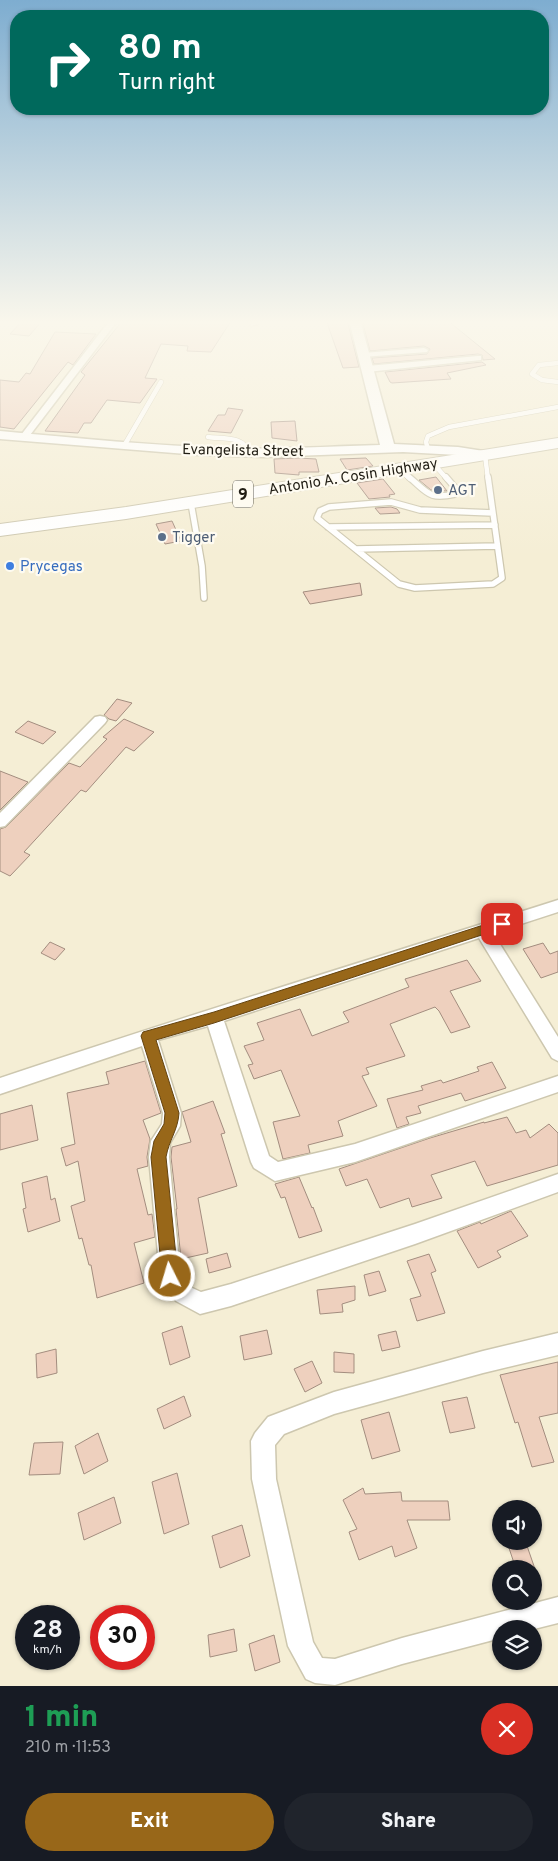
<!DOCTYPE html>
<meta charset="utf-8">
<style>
:root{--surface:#171b24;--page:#20242c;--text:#f1f3f6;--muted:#9ea1a6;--accent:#986719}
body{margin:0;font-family:Overpass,sans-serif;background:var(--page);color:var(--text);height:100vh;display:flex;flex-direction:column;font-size:19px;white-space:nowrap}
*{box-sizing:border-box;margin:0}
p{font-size:16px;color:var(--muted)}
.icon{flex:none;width:28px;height:28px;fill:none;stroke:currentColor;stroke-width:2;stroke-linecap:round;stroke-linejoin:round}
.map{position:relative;height:1686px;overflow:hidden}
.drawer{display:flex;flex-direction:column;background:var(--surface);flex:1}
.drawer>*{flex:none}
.hud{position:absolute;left:10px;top:10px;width:539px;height:105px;border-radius:20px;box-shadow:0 1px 4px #0004;background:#00695c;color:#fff;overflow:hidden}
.fabs{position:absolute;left:492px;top:1500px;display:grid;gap:10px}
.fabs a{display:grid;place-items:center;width:50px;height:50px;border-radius:50%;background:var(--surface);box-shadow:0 1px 4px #0004;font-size:25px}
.speed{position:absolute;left:15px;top:1605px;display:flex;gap:10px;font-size:25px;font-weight:700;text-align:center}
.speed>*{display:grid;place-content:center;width:65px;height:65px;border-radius:50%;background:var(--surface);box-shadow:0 1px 4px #0004;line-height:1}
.speed small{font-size:12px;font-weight:400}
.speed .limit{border:8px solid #d22;background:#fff;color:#111}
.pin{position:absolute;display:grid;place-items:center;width:42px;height:42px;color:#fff;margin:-21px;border-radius:10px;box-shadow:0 2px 8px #0006}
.me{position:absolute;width:55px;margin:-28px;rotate:355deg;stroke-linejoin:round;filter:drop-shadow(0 0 4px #0008)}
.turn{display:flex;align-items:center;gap:18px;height:105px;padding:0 25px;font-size:22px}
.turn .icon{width:65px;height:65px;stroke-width:2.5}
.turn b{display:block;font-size:35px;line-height:42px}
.round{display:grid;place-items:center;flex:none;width:52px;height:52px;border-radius:26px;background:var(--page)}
.overview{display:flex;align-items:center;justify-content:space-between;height:85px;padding:0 25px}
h1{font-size:30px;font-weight:800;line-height:38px;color:#1e9e55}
.button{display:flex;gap:10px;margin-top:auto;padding:10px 25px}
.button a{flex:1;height:58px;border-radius:30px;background:var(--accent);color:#fff;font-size:20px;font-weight:800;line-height:58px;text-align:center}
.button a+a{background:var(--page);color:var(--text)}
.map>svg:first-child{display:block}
</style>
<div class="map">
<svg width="558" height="1686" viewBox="0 0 558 1686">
<rect width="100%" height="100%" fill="#f5eed5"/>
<path fill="#eed0be" stroke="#a38d7f" d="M123 320 231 321 211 352 187 351 188 346 161 344 145 378 157 379 140 403 107 400 91 423H84L78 433 45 431 85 375 81 372Z
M326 320H347L359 367 343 368Z
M362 320H447L495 359 483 360 482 355 478 354 374 364 372 358 427 354 430 349 424 346 370 351Z
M22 321 41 322 29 336 10 334Z
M55 332 96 334 73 365 68 362 14 429 0 427V380L19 382 26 373 30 374Z
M482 362 486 365 447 373 451 379 392 383 390 382 385 372Z
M228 408 243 410 231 433 208 431 218 415H225Z
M295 421 297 441 272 438 271 422Z
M298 458 316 459 319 472H299V475L275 473 274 459Z
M366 458 373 466 347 470 340 459Z
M436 477 447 491 431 490 419 480Z
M383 479 395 494 389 495 390 497 369 499 357 483Z
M391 507 397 509 400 513 380 514 375 508Z
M172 521 181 541 165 544 156 524Z
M360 583 362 595 310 604 303 592Z
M117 699 132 703 116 721 109 719 104 715Z
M124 719 154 732 134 751 126 747 86 792 81 790 24 852 30 855 10 876 0 871V829L6 827 69 763 80 767 107 739 103 737Z
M28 721 56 732 43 744 15 732Z
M0 771 28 782 0 810Z
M50 942 65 949 55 960 41 953Z
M543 943 550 954 558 951V972L541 978 523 949Z
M467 960 481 981 450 991 470 1027 451 1033 439 1011 435 1007 390 1024 405 1056 366 1068 369 1074 362 1076 377 1106 338 1121 343 1136 308 1145 310 1153 283 1159 273 1122 300 1116 281 1070 254 1079 248 1065 253 1064 244 1046 264 1040 257 1023 300 1009 312 1036 349 1022 343 1012 409 987 405 979Z
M145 1061 161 1113 143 1120 150 1139 147 1157 148 1166 137 1169 148 1215 152 1214 155 1237 134 1243 144 1283 97 1298 91 1265H89L82 1238 79 1239 71 1206 85 1201 78 1161 66 1166 61 1148 75 1144 67 1093 109 1084 106 1072Z
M492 1062 506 1088 465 1101 461 1093 418 1106 421 1113 406 1117 409 1124 397 1128 387 1099 423 1090 421 1086 441 1080 443 1083 479 1071 477 1067Z
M213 1101 225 1133 221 1134 237 1186 198 1198 208 1253 181 1259 176 1209H177L171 1157 172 1147 191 1142 182 1112Z
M32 1105 38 1140 0 1150V1114Z
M507 1117 516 1133 526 1130 530 1138 549 1124 558 1133V1165L487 1186 475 1161 431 1175 442 1198 412 1207 409 1198 380 1208 367 1179 346 1186 339 1169 430 1138 484 1122V1123Z
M47 1176 51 1200 55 1198 60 1221 28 1232 23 1209 26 1208 22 1183Z
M299 1177 312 1208 313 1207 322 1231 299 1238 285 1197 281 1198 275 1184Z
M511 1211 528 1236 497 1251 501 1257 478 1268 457 1231 480 1222 481 1224Z
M227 1253 231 1267 209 1273 206 1259Z
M429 1254 436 1271 431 1273 445 1313 417 1321 410 1299 421 1296 407 1261Z
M379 1271 386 1291 369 1296 364 1275Z
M355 1286V1300L342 1304 343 1312 320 1314 317 1290Z
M182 1326 190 1357 170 1365 162 1333Z
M267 1330 272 1354 244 1360 240 1336Z
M396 1331 400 1347 382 1351 378 1335Z
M56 1349 57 1373 37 1378 36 1354Z
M334 1352 354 1354V1373L334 1372Z
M312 1361 322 1383 305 1392 294 1369Z
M558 1362V1413L539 1417 554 1462 532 1467 518 1422 515 1423 500 1375Z
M184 1396 191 1416 164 1429 157 1409Z
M467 1397 475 1428 450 1433 442 1402Z
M389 1412 400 1451 372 1459 361 1420Z
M98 1433 108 1461 84 1474 75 1446Z
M63 1442 60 1474 29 1475 34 1443Z
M177 1473 189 1524 164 1534 152 1482Z
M363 1488 365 1494 401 1492 402 1501H448L450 1520H407L417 1548 395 1557 392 1546 359 1560 349 1532 357 1529 343 1500Z
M114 1497 121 1523 84 1540 78 1513Z
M242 1525 250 1556 220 1568 212 1536Z
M526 1543 535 1569H516L509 1548Z
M234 1629 237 1651 210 1657 208 1635Z
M274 1635 280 1662 255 1671 249 1644Z"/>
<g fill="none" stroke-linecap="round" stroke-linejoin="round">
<g stroke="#cdc7af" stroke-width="5.5">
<path id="lane-far1" d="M558 363 539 365 532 374 542 380 558 382
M208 437C222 439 246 436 248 453
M124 446 161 382
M428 449 426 442 428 436 449 427 558 407
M485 455 488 479
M433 463 447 479
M399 469 410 479"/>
</g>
<g stroke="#cdc7af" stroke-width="8">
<path id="lane" d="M409 477C428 493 429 500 455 494L457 490 446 477
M488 477 493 513
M391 502 420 510 493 513 502 578 493 584 415 588 399 584 317 518 320 511 329 507Z
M191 503 202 566 204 598
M328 527 495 525
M356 549 497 546"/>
</g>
<g stroke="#cdc7af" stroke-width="3">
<path id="street" d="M110 320H118L27 439H21V435Z
M250 320H258V324L251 326Z
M424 348 428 350 427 352 363 357 359 355 363 353Z
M478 356H481V360L367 372 363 369 367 366Z
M100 716 105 717 107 720 105 723 5 826 0 827V813L95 717Z
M558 900V912L493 933 558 1037V1061L552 1058 479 938 224 1021 269 1156 278 1162 355 1144 558 1076V1092L355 1162 275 1181 254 1168 251 1162 208 1026 158 1040 181 1113 180 1126 170 1143 169 1157 180 1272 190 1287 201 1292 231 1284 415 1224 558 1174V1192L415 1244 231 1306 200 1314 176 1301 160 1276 149 1157 151 1141 162 1124 163 1113 142 1046 0 1094V1078C185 1016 372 959 558 900Z
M558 1333V1355L483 1373 334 1414 284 1434 275 1445 276 1479 313 1642 322 1658 335 1659 402 1638 558 1597V1623L534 1629H501V1638L402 1664 335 1685 315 1683 306 1679 288 1646 252 1479 251 1441 255 1433 268 1417 334 1392 483 1351Z"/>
</g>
<g stroke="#cdc7af" stroke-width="3">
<path id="secondary" d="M349 320H360L394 444 458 447 490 452 492 455 490 458 485 459 458 455 403 452 265 457 199 455 0 439V431C77 438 154 446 232 448 281 450 331 446 380 445Z"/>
</g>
<g stroke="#cdc7af" stroke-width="2">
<path id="highway" d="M558 438V448L126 519 0 536V524L126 507Z"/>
</g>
<use href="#lane-far1" stroke="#fff" stroke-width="4.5"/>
<use href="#lane" stroke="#fff" stroke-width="5.5"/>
<use href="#street" fill="#fff" fill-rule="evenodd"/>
<use href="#secondary" fill="#fff" fill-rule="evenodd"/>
<use href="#highway" fill="#fff" fill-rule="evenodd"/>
</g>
<linearGradient id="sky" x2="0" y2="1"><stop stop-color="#7eadd0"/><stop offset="0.58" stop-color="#faf7ec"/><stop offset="1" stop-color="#faf7ec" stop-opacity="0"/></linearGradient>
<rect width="558" height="556" fill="url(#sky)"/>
<path fill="#986719" stroke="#634310" d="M502 919 506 921 508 924 506 927 214 1023 156 1040 179 1113C178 1130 169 1140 166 1157L178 1276 175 1282 170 1284 164 1282 162 1276 151 1157 154 1141 164 1124 165 1113 141 1036 143 1032 214 1012Z"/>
<g fill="#5c6f8a" stroke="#fefbf1" stroke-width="2">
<circle cx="438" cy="490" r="5"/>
<circle cx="162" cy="537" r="5"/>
</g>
<circle fill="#3f7fe0" stroke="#fefbf1" stroke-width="2" cx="10" cy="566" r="5"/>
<g text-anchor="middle" stroke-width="4.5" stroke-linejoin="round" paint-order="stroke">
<g font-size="15" fill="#201d14" stroke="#fefbf1">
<text transform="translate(243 450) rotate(1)" y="5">Evangelista Street</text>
<text transform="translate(353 476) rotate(-9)" y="5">Antonio A. Cosin Highway</text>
</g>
<g font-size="15" fill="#4e5e75" stroke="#fefbf1" text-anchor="start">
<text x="448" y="495">AGT</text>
<text x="172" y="542">Tigger</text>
</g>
<g font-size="15" fill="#366cbe" stroke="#fefbf1" text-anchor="start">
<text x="20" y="571">Prycegas</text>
</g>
<rect fill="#fefbf1" stroke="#636056" stroke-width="1" x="233" y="480.5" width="20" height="27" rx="4"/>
<g font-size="16" font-weight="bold" fill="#201d14">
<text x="243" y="500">9</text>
</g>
</g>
</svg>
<div class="fabs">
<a><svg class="icon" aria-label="sound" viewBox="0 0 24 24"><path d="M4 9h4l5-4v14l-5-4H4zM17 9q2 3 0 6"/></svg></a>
<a><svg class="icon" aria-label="search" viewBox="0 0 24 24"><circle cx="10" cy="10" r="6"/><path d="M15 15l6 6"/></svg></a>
<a><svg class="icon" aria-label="layers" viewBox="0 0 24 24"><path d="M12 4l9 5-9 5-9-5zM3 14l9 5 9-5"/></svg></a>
</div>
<div class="speed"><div>28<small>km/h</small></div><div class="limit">30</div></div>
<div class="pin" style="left:502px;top:924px;background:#d93025"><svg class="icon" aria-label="arrive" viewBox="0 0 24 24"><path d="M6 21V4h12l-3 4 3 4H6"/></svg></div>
<svg class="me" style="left:170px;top:1276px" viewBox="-20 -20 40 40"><circle r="17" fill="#986719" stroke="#fff" stroke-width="3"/><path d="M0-11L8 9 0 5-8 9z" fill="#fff"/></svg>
<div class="hud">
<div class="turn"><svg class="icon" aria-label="right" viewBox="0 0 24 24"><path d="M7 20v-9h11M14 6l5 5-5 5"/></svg><div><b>80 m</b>Turn right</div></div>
</div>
</div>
<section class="drawer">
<div class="overview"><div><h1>1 min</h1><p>210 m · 11:53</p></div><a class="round" style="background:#d93025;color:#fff"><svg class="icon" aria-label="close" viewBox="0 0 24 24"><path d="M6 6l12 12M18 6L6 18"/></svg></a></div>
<div class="button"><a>Exit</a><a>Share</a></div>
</section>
